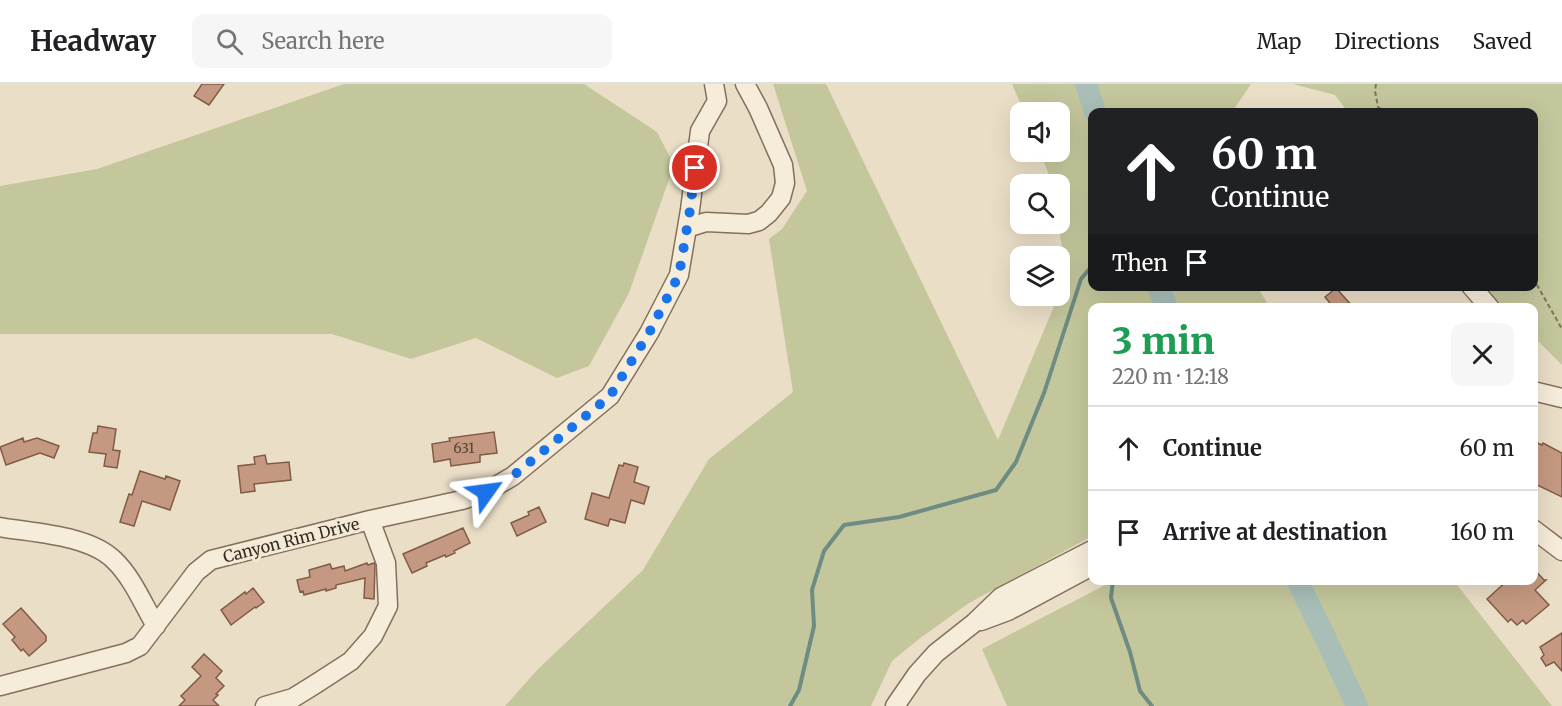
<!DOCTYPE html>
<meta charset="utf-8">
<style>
:root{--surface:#fff;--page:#f6f6f6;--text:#202124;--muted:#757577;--line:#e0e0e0}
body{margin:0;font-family:Merriweather,serif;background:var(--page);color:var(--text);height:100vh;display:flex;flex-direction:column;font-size:22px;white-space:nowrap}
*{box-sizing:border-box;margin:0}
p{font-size:20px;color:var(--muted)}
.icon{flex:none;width:33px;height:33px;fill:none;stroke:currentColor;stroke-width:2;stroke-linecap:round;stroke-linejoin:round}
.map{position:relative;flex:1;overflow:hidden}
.side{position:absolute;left:1088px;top:219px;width:450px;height:282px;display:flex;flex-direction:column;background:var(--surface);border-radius:12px;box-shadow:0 6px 24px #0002}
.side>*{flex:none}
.top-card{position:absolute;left:1088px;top:24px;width:450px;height:183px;border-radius:12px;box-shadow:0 6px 24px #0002;background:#202124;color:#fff;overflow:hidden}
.tools{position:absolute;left:1010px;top:18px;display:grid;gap:12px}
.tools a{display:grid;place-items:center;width:60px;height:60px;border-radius:12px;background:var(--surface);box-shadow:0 6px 24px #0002;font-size:30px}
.pin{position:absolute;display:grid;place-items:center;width:51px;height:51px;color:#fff;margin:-26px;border:3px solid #fff;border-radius:50%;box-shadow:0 2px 6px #0007}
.me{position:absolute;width:66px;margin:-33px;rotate:59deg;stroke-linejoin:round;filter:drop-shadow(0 0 4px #0008)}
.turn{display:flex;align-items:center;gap:21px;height:126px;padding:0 24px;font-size:27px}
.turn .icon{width:78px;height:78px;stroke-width:2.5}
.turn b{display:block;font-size:42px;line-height:51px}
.then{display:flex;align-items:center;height:57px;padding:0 24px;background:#0003;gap:12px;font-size:22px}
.round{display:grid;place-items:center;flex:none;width:63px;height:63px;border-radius:12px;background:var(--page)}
.headline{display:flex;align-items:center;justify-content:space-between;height:102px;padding:0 24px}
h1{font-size:36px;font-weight:800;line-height:45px;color:#1e9e55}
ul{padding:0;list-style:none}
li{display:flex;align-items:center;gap:18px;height:84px;padding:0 24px;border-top:2px solid var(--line)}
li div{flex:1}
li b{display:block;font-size:22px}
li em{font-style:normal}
header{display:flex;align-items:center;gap:36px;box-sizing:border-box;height:84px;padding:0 30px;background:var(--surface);border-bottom:2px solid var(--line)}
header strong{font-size:28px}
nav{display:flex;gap:33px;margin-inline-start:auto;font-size:21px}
.search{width:420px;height:54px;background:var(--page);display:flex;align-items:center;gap:15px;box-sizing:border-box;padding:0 21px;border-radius:12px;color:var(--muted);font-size:22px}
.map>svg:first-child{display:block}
</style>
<header>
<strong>Headway</strong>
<div class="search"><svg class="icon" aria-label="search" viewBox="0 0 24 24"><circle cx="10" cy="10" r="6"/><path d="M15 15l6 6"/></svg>Search here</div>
<nav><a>Map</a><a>Directions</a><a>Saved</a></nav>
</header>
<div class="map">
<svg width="1562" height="622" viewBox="0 0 1562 622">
<rect width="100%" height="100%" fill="#eadec7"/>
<path fill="#c4c79c" d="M344 0H584L657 48 674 81 629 209 589 282 557 294 476 254 411 275 332 250H0V102L97 85Z
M773 0H826L998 356 1067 191 1058 140H1059V100H1051L1048 88 1040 68H1059V28H1024L1012 0H1251L1232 28H1092V202L1257 203 1270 223 1092 224V452L969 519 919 555 892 577 871 622H505L538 585 643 486 709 375 793 308 769 155 782 145 807 107Z
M1293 0H1562V281L1533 252V224L1503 223 1482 203 1533 202V28H1348L1335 11Z
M1113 497H1454L1552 622H1007L982 565Z"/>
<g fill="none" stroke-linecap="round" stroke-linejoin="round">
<path stroke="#6f8c83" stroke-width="4" d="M1113 496 1111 514 1130 568 1140 607 1152 622
M790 622 799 606 814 542 812 506 824 467 844 441 899 433 996 406 1016 378 1044 309 1081 195 1092 182"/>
<path stroke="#a8beb7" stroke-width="22" d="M1086 0 1095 28
M1158 202 1167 224
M1297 496 1324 551 1357 622"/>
</g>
<path fill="#c59981" stroke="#815b46" stroke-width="1.5" d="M202 0H224L209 21 194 12Z
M1336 204 1354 224H1334L1325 213Z
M98 342 116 345 113 366 120 367 117 384 104 382 106 370 89 368 93 349H97Z
M494 348 497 369 480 371V378L451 382 450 375 434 378 432 360 450 357 449 354Z
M23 354 24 358 37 354 59 362 54 374 40 369 6 381 0 363Z
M1533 357 1542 361 1543 359 1562 369V413L1533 399Z
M265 371 267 380 289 378 291 396 254 400 255 407 241 409 238 382 255 380 254 373Z
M624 379 638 383 634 398 649 403 644 420 631 416 625 439 610 435 608 442 585 435 592 409 609 414 619 381 623 382Z
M140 387 165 395 166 392 180 397 170 426 142 417 134 442 120 438 129 410 132 411Z
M539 423 546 438 517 452 511 439 529 431 528 428Z
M463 444 470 459 454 467 455 469 446 473 445 471 426 479 427 482 412 489 403 470Z
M367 479 368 481 374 479 375 481 374 515 364 514 365 494 336 501V504L326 507V505L304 511 303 507 300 508 297 496 310 493 309 486 330 480 332 485 344 482 345 487Z
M1533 484 1544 496H1546L1535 506 1549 521 1526 540 1523 536 1517 541 1511 535 1508 538 1487 515 1508 496H1533Z
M253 504 264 518 256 524 255 523 231 541 221 526 245 508 246 510Z
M21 524 46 552V557L29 572 23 565 21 567 12 556 15 553 3 540Z
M1562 549V587L1554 578 1546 582 1541 574 1544 571 1540 563Z
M204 570 222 587 216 594 224 602 216 610 218 611 213 616 219 622H179L185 616 181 612 201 592 192 583Z"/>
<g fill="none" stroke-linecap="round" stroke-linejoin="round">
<g stroke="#84705e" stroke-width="21">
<path id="minor" d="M687 144 706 138 748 140 759 137 769 129 781 114 785 99 783 81 758 24 745 0
M1471 202 1490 224
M1533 307 1562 314
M0 443C34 449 89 451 114 476 132 493 143 520 156 542
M1533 445 1562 467
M981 537 1008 527 1092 482
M0 602 126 569 140 562 196 488 211 476 370 436 462 416 486 408 513 392 610 312 649 249 679 191 690 126 700 47 717 17 714 0
M265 622 293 614 314 601 351 577 373 552 388 522 386 479 370 436
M895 622 917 590 936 569 974 539 1001 513 1092 466"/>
</g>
<path stroke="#84705e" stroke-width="2" stroke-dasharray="4.5 3" stroke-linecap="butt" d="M1376 0 1375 7 1378 23 1385 28
M1533 194 1562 245"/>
<use href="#minor" stroke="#f6ecda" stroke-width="18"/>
</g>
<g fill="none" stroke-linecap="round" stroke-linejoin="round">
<path stroke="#1a73e8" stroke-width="10" stroke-dasharray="0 18" d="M486 408 513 392 610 312 649 249 679 191 690 126 695 84"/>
</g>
<g text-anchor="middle" stroke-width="6" stroke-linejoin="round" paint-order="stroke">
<g font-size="14" fill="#5a4638">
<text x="464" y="369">631</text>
</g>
<g font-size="16" fill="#362a20" stroke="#f2e9d6">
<text transform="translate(291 456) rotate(-14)" y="6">Canyon Rim Drive</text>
</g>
</g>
</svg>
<div class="tools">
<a><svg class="icon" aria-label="sound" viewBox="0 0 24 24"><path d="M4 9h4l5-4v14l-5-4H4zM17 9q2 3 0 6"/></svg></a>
<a><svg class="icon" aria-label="search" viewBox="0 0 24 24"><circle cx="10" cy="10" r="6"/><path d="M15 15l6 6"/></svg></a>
<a><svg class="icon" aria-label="layers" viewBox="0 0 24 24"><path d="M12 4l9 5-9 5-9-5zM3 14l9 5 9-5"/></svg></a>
</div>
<div class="pin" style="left:695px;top:84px;background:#d93025"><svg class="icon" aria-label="arrive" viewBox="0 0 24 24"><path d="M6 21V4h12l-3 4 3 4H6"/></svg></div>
<svg class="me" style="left:486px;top:408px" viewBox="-20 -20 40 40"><path d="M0-17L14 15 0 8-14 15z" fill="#1a73e8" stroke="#fff" stroke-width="4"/></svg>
<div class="top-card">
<div class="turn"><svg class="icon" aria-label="ahead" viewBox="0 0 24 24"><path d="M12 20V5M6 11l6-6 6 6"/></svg><div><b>60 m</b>Continue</div></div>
<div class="then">Then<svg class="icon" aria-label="arrive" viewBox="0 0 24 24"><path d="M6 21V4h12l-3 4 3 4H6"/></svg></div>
</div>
<section class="side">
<div class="headline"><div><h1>3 min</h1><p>220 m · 12:18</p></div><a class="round"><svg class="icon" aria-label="close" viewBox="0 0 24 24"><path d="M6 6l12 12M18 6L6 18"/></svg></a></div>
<ul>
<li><svg class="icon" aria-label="ahead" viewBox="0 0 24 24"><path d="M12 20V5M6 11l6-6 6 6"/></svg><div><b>Continue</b></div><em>60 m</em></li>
<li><svg class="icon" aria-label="arrive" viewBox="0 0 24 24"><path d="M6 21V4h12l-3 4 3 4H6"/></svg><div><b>Arrive at destination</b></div><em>160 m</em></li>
</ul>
</section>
</div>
